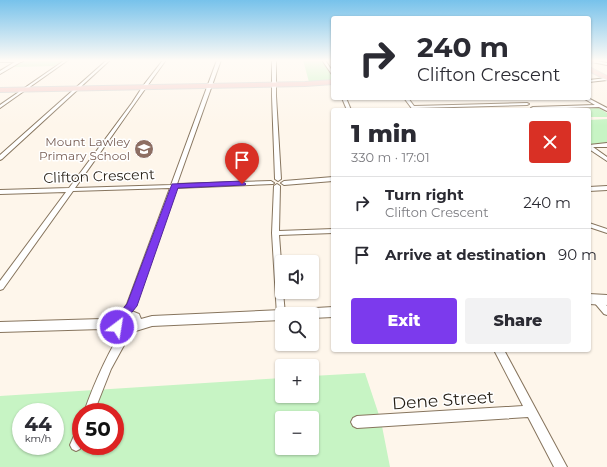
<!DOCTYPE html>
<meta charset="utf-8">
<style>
:root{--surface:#fff;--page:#f2f2f3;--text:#2b2b33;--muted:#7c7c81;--line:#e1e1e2;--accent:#7c3aed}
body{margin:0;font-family:Montserrat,sans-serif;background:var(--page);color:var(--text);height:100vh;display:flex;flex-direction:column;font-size:15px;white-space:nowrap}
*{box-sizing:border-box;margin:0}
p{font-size:13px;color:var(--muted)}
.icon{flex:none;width:22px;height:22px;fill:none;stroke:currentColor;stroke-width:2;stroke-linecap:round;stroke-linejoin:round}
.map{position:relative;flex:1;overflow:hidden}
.panel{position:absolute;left:331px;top:108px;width:260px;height:244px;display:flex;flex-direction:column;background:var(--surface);border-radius:4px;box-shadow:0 1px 3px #0004}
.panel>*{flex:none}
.top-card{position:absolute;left:331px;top:16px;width:260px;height:84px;border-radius:4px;box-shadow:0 1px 3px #0004;background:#fff;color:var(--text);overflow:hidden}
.fabs{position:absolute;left:275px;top:255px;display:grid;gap:8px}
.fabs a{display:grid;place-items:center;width:44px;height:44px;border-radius:4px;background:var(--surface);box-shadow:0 1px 3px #0004;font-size:20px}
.speed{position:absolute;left:12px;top:403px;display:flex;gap:8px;font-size:20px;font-weight:700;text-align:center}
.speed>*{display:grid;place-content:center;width:52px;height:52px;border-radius:50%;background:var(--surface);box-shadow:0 1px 3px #0004;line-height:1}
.speed small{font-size:10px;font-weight:400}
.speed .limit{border:6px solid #d22;background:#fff;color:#111}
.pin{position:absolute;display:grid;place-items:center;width:34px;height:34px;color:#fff;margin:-41px -17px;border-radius:50% 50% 50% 0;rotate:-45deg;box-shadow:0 0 4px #0007}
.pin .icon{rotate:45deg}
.me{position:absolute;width:44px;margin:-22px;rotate:31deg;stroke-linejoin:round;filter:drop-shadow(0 0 3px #0008)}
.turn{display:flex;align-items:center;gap:14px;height:84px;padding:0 20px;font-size:18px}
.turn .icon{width:52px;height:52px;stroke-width:2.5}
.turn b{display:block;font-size:28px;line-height:34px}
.round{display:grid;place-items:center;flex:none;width:42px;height:42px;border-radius:4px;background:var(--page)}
.head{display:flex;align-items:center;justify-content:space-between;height:68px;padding:0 20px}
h1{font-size:24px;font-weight:800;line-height:30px}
.cta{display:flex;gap:8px;margin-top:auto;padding:8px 20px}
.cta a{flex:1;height:46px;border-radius:4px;background:var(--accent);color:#fff;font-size:16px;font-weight:800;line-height:46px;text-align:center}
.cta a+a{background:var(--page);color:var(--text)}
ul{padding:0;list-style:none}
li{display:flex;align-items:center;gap:12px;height:52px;padding:0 20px;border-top:1px solid var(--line)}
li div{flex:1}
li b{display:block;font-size:15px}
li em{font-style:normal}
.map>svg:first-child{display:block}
</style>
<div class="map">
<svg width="607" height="467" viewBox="0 0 607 467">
<rect width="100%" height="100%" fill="#fef6eb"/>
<path fill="#c7f4c4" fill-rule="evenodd" d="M25 60H63L54 66 14 67Z
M303 60H324L333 76V80L309 82Z
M599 108 607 113V117H591L589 116V110L577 109Z
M607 119V145L589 146V120Z
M365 373 381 421 390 467H0V396L282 378V396H312V376ZM21 412H55V446H21ZM81 412H115V446H81ZM282 418H312V448H282Z"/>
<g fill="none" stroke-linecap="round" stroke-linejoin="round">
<g stroke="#87755e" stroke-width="2">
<path id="street" d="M0 60H22L23 61 21 62H0Z
M65 60H68L0 108V105Z
M107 60H110L2 159 0 160V155Z
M163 60H166C135 102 106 145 75 188L171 185 217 60H221L177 184 271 181 274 183 273 184 176 188 135 306C132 312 126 322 119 319L118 317 127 304 170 188 73 191 3 289 0 290V281L66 192 0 194V190L69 188 132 103 143 86Z
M272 60H276V96L281 179 278 181 275 179 272 96Z
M322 60H325L333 72V76Z
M592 60 607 63V65L592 62Z
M607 78V80L589 82V80Z
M342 98H346L351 110H347Z
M404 98H408L414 106 527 103 529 104 527 105 416 108 417 110H413Z
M583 98H588L607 108V111L599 107 533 109 531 108 533 107 595 105Z
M607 143V147H593L607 157V161L589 149V145Z
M333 177V181L284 185 281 183 284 181Z
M277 184 280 186 279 231 333 229V233L279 235 282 275V292H283L285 314H282V318L278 317 277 315 272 233 274 186Z
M607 186V190L589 191V187Z
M589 223 607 229V233L589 227Z
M596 296 599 297 607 306V315L604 314 593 301 592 299 593 297Z
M129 323 132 324 134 327 111 369 94 412H84C95 381 108 352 126 324Z
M494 350H504L567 467H554L528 417 357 428 353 426 351 422 353 418 357 416 523 406Z
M81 427V446L80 449 76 451 72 449 70 445 77 429Z"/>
</g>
<g stroke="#87755e" stroke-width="2">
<path id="secondary" d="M18 60H24L0 74V71Z
M589 294 607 295V305L589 304Z
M333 307V317L312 318V314H292L294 311 298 309Z
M129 310 139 314 141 319 152 316 282 310 286 311 288 314H282V320L152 326 126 334 102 329 0 332V322L102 319 111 321 115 315Z"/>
</g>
<g stroke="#d8d7d5" stroke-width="2">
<path id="primary" d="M589 60H600L589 64Z
M589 67 607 76V80L589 71Z
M333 80V84L305 86 0 92V88L305 82Z"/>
</g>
<use href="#street" fill="#fff" fill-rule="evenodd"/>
<use href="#secondary" fill="#fff" fill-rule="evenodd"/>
<use href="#primary" fill="#f5d1ce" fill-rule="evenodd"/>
</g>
<linearGradient id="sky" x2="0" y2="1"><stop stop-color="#77c2eb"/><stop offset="0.48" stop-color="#fffbf6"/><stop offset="1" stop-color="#fffbf6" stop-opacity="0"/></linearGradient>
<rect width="607" height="126" fill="url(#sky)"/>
<path fill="#7c3aed" stroke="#51269a" d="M242 181 246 184 245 185 178 188 137 306 123 323 121 330 117 332 113 330 111 322 127 304 172 184Z"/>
<defs>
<g id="school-disc" transform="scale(1)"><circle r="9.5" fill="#8d6e63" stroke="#fff"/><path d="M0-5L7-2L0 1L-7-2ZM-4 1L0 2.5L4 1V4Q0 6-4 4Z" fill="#fff"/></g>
</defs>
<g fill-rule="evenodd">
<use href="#school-disc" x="144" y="149"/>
</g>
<g text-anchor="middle" stroke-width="3" stroke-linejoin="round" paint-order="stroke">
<g font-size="12" fill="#785e54" stroke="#fff" text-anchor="end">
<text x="130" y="146">Mount Lawley<tspan x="130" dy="14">Primary School</tspan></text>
</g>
<g font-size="14" fill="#261f15" stroke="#fff">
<text transform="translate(99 176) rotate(-2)" y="5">Clifton Crescent</text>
</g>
<g font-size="17" fill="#261f15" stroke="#fff">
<text transform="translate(443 400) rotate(-4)" y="6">Dene Street</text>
</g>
</g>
</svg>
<div class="fabs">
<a><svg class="icon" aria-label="sound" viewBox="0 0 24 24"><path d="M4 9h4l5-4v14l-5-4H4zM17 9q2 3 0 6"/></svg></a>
<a><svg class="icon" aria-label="search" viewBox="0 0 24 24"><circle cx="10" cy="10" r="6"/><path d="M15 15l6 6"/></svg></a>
<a>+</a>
<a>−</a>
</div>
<div class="speed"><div>44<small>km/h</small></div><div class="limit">50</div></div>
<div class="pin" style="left:242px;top:184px;background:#d93025"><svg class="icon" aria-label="arrive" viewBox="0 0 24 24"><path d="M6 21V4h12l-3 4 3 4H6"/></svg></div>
<svg class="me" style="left:117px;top:327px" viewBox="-20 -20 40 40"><circle r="17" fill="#7c3aed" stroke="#fff" stroke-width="3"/><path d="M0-11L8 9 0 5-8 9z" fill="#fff"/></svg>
<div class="top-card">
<div class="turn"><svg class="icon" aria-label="right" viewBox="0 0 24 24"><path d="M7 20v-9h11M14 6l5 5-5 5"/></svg><div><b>240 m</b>Clifton Crescent</div></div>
</div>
<section class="panel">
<div class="head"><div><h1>1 min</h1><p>330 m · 17:01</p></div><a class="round" style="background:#d93025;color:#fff"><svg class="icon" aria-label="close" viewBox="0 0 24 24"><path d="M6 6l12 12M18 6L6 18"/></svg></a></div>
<ul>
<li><svg class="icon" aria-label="right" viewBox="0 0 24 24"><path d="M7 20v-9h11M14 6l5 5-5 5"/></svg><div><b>Turn right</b><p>Clifton Crescent</p></div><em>240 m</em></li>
<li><svg class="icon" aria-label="arrive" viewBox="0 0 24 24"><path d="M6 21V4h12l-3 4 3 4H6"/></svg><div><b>Arrive at destination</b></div><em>90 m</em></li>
</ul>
<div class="cta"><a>Exit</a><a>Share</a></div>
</section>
</div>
